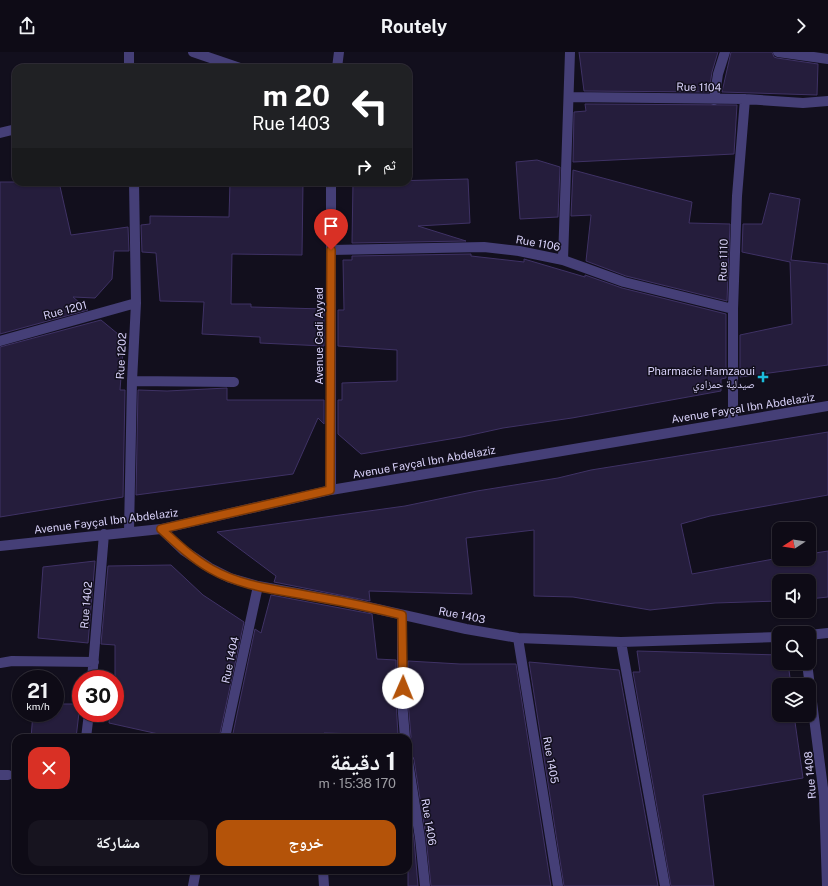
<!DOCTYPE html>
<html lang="ar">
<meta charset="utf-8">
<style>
:root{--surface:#0e0b16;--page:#17141f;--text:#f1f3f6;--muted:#9b9ba1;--line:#2e2b35;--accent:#b45309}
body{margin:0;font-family:"Public Sans","Noto Naskh Arabic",sans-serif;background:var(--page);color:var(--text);direction:rtl;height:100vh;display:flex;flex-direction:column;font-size:15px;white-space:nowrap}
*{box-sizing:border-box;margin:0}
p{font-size:13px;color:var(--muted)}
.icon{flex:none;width:22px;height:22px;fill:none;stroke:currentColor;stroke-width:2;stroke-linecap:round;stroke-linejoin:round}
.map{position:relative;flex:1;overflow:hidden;direction:ltr}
.side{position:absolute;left:12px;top:682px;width:400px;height:140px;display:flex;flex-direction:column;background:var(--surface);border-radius:12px;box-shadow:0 1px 3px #0004,0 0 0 1px var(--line);direction:rtl}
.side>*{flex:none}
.hud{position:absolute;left:12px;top:12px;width:400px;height:122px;border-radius:12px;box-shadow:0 1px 3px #0004,0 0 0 1px var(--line);direction:rtl;background:#202124;color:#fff;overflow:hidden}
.needle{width:26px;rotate:258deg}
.buttons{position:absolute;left:772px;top:470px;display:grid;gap:8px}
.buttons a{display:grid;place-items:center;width:44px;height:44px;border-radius:8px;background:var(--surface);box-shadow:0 1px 3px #0004,0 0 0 1px var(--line);font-size:20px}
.speed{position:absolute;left:12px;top:618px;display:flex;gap:8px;font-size:20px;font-weight:700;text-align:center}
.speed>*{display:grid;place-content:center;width:52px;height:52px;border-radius:50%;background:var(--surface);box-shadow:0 1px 3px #0004,0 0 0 1px var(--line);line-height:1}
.speed small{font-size:10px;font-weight:400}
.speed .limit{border:6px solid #d22;background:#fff;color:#111}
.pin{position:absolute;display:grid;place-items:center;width:34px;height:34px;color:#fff;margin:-41px -17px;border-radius:50% 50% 50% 0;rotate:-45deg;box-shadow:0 0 4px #0007}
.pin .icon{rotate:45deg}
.me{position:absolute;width:44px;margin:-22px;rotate:1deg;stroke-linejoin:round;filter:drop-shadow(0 0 3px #0008)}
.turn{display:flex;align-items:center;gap:14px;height:84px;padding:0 16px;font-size:18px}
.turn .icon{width:52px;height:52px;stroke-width:2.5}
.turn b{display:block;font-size:28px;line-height:34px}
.then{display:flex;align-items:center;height:38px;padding:0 16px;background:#0003;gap:8px;font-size:15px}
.round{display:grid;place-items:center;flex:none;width:42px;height:42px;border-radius:12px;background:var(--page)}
.summary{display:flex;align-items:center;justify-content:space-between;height:68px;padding:0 16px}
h1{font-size:24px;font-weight:700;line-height:30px}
.button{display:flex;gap:8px;margin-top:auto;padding:8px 16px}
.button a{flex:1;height:46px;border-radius:12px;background:var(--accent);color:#fff;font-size:16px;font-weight:700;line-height:46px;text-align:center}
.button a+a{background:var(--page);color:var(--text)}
header{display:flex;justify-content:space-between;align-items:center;height:52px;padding:0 16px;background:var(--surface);font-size:18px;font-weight:700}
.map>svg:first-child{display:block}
</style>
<header><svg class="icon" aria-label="forward" viewBox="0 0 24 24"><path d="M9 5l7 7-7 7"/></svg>Routely<svg class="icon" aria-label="share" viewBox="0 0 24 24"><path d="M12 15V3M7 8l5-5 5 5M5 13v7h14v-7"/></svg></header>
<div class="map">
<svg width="828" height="834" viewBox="0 0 828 834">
<rect width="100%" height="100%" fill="#120f1d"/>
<path fill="#251d3c" stroke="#3f3265" d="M579 0H718L712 20 709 40 584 39Z
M731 0H772L774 5 777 6 818 12 817 43 722 40Z
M585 52 737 53 734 102 573 110 574 60 586 59Z
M537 108 560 115 558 165 520 167 516 110Z
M573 118 692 150 689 171 730 172 727 249 626 224 586 209 591 163 571 164Z
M468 127 470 171 418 174 466 189 352 191 353 130Z
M0 130H59L71 183 128 175 129 199H114L112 227 95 246 73 245 88 258 0 282Z
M230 130H303L302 203 232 202 231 252H251V255L324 257V294L260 291V285L202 282 204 250 160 249 156 201 142 200 141 173 150 172V164L229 165Z
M770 141 800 147 791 208 828 212V313L740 325V283L792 272 790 210 742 200 743 172H762Z
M471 202V204L524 210V207L585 225V223L622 236 726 262V326L721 327V339L572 366 503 376 462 385 361 402 338 382V348H342V331L397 329V298L338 294V258H344L343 208H352V204Z
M101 268 124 287 120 338H125L123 445 0 465V295Z
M227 336V348H324V372L318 366 293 422 136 443 138 338 167 339Z
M828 380V443L710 464 681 472 692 522 779 506 809 507V502L828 499V545L809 547V529H779V549L715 551 650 558 573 545 534 544V478L466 486 472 542 369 539 370 549 274 530 276 524 217 480 405 454 477 439 558 426 591 418Z
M95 509 88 591 38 586 43 515Z
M171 513 203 543 244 570 219 686H162L163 683 109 671 110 661H115V593L101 592 108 514Z
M271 543 372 562 377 607 396 608V649L398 683 324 681V686H232L255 577 261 581Z
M637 599 779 603V611H788L791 633H779V663H794L803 726 703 743 714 834H671L633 620H640Z
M408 609 460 612H516L551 834H431L426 785 414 708 413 705 408 703V692L411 685 408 649Z
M529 610 619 618 658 834H564Z
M55 652H80L76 686H31L33 661H55Z
M408 751 414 787 418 834H408Z"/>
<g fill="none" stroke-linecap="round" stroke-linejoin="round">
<path stroke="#453f77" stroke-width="10" d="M193 0 240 16
M778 0 828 7
M129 16V0
M337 16 339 0
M569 45 745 47 803 51 828 49
M714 48 718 22 725 0
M0 81 16 77
M331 198 484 195 519 199 563 208 624 230 733 257
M563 208 570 0
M0 289 136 251
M132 329 234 330
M733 369V257L737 144 745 47
M331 438V130
M161 477 183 498 210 516 230 526 258 534 346 550 466 577 518 586 621 590 779 585
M129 479 132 329 136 251 134 130
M0 494 161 477 331 438 828 354
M402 563V649L405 686
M809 583 828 581
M518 586 558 834
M621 590 665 834
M0 611 12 609 94 610
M807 611 824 744 827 834
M92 627 104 482
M86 686 89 661
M225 686 258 534
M408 709 420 786 425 834
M0 723H8
M323 818 324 834
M193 834 196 818"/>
</g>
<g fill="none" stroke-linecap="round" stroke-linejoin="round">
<g stroke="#753606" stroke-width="10">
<path id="route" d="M331 198 330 438 161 477C176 491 192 506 211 517 242 535 281 538 316 545 345 550 374 556 402 563L403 636"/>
</g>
<use href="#route" stroke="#b45309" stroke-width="7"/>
</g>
<path fill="#1bbbdb" stroke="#120f1d" stroke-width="1.5" d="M761 319h4v4h4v4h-4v4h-4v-4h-4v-4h4z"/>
<g text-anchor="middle" stroke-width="3" stroke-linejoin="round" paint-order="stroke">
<g font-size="11" fill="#d8d1f9" stroke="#120f1d">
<text transform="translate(699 35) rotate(1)" y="4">Rue 1104</text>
<text transform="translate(538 191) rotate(10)" y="4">Rue 1106</text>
<text transform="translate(723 208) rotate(-88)" y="4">Rue 1110</text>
<text transform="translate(65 258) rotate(-15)" y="4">Rue 1201</text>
<text transform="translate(319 284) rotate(-90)" y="4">Avenue Cadi Ayyad</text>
<text transform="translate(121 304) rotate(-87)" y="4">Rue 1202</text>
<text transform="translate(743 356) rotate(-9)" y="4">Avenue Fayçal Ibn Abdelaziz</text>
<text transform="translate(424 410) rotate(-10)" y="4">Avenue Fayçal Ibn Abdelaziz</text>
<text transform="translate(106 469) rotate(-7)" y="4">Avenue Fayçal Ibn Abdelaziz</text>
<text transform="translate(86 553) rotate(-85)" y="4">Rue 1402</text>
<text transform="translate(462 563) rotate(11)" y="4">Rue 1403</text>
<text transform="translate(230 608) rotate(-78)" y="4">Rue 1404</text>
<text transform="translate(551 708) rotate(80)" y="4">Rue 1405</text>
<text transform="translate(810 723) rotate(-95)" y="4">Rue 1408</text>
<text transform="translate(429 770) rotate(81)" y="4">Rue 1406</text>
</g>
<g font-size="11" fill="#d8d1f9" stroke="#120f1d" text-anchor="end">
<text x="755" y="323">Pharmacie Hamzaoui<tspan x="755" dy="13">صيدلية حمزاوي</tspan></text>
</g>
</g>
</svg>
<div class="buttons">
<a><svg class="needle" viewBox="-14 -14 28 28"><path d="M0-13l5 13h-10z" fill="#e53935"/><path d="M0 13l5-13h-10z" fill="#9b9ba1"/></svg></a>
<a><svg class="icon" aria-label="sound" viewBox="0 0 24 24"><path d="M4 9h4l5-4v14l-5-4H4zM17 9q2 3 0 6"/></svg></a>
<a><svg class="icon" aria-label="search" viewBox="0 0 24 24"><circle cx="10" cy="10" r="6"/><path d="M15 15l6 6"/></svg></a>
<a><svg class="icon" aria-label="layers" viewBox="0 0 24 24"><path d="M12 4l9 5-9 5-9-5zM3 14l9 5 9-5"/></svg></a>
</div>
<div class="speed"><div>21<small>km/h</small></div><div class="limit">30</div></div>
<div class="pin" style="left:331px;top:198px;background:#d93025"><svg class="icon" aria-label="arrive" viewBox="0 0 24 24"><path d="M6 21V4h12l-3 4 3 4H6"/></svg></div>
<svg class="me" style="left:403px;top:636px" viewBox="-20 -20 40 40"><circle r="19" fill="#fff"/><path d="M0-13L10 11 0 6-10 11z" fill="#b45309"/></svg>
<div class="hud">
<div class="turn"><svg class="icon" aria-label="left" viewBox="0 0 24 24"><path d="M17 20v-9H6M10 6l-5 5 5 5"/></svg><div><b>20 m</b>Rue 1403</div></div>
<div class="then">ثم<svg class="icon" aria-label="right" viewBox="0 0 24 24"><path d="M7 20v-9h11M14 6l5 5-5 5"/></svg></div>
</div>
<section class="side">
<div class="summary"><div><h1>1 دقيقة</h1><p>170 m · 15:38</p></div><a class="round" style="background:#d93025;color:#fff"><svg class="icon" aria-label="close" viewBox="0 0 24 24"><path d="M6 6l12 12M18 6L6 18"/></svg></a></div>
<div class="button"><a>خروج</a><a>مشاركة</a></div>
</section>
</div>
